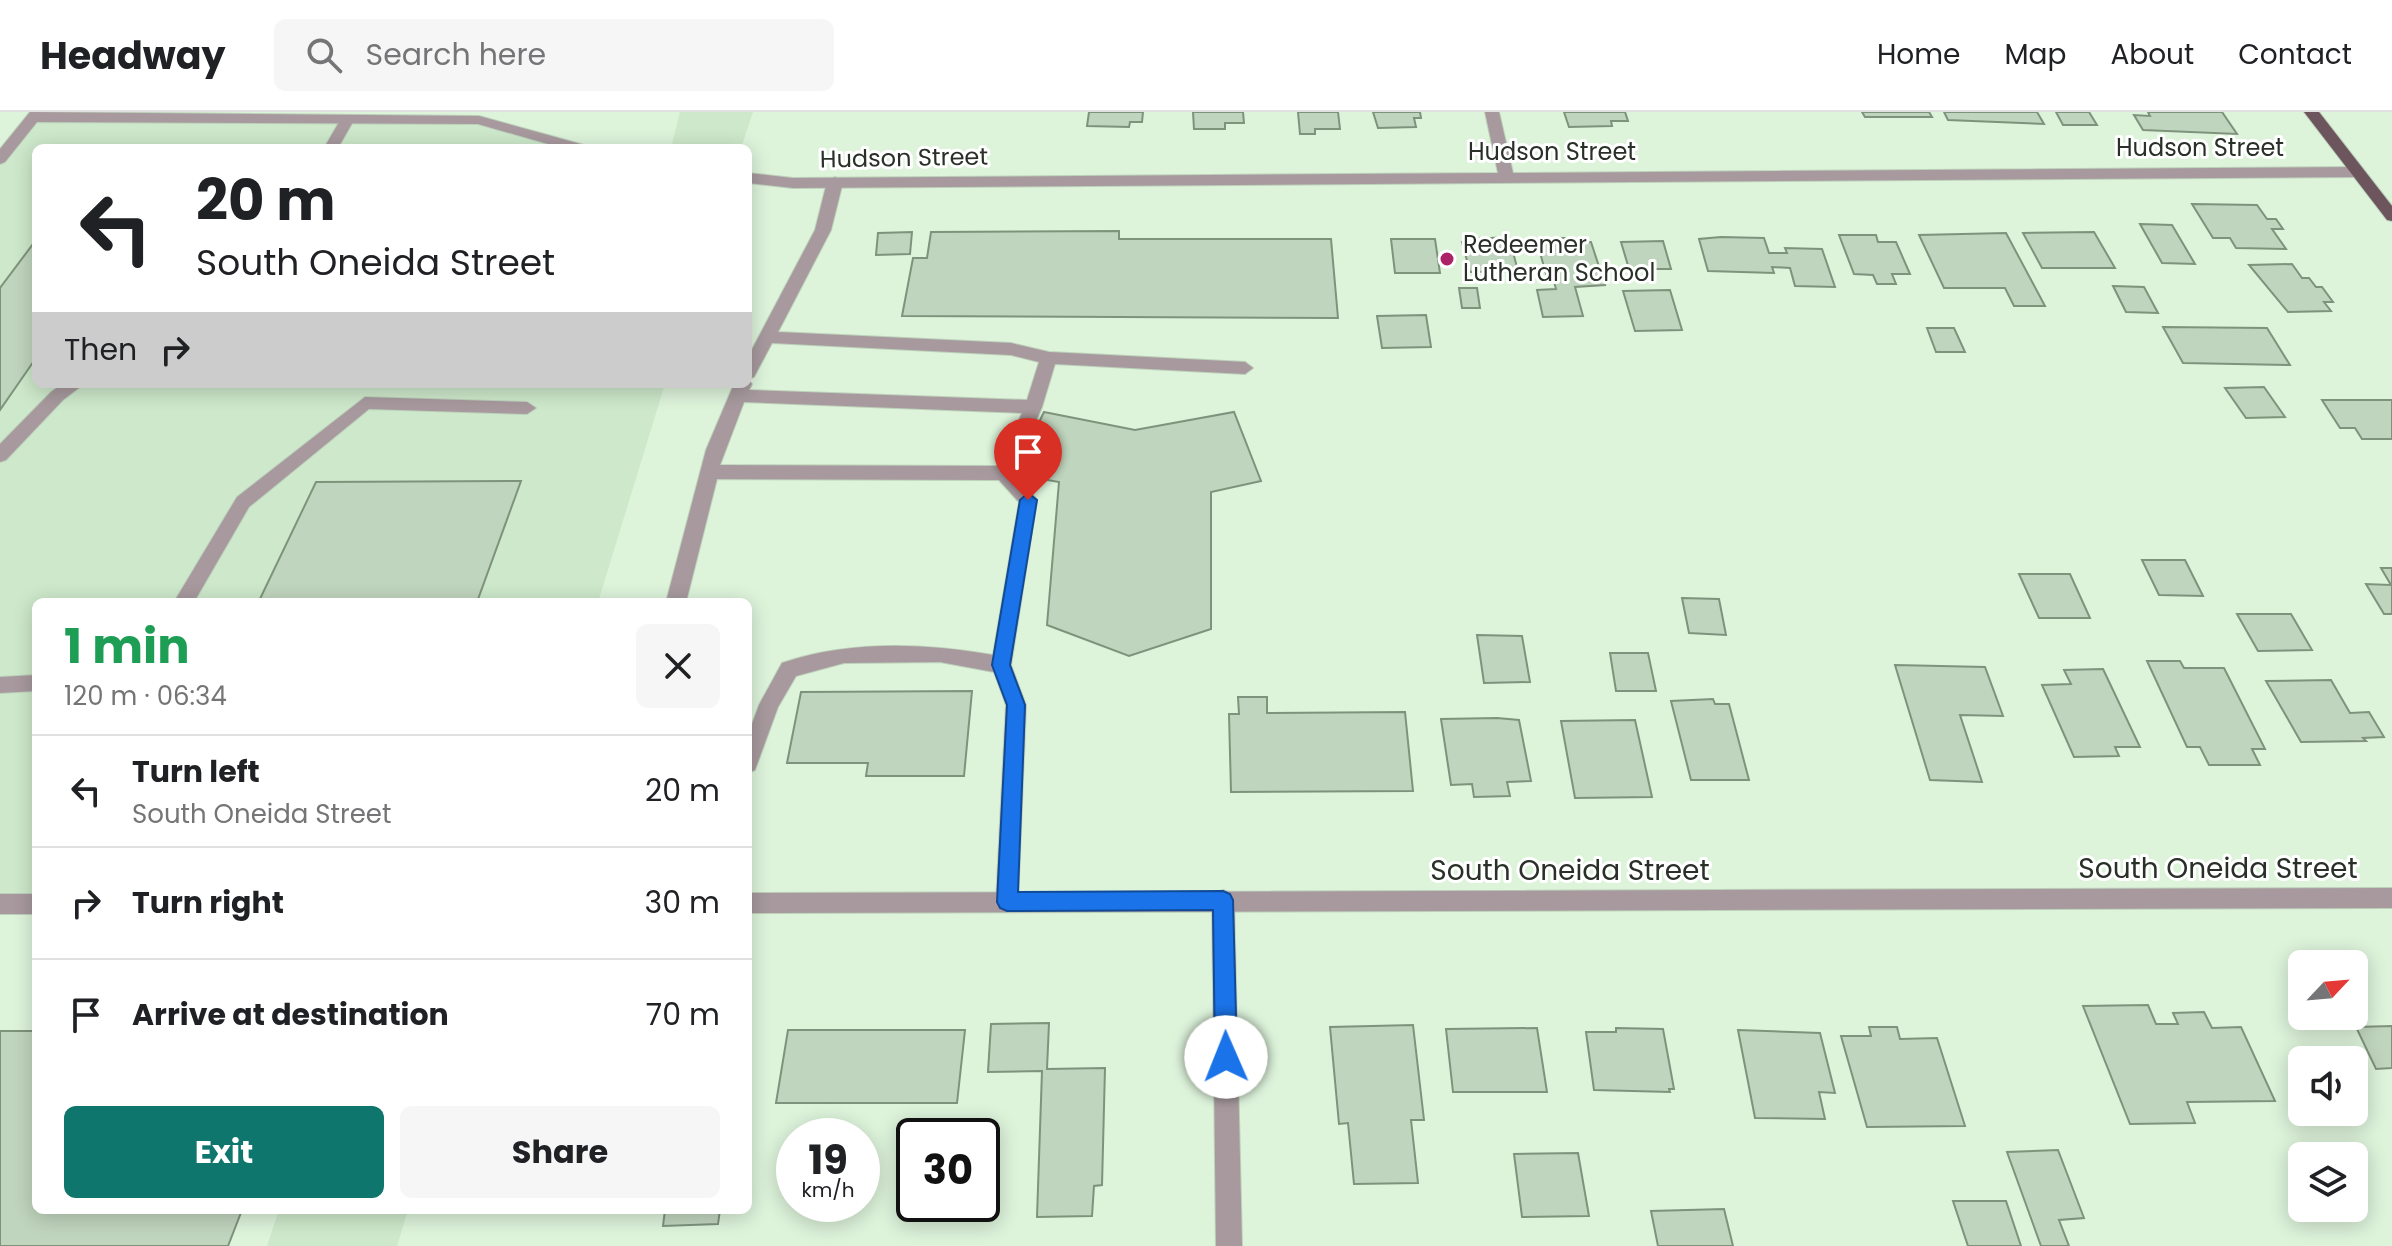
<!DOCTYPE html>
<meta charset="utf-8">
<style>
:root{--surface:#fff;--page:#f6f6f6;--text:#202124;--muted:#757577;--line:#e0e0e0;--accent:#0f766e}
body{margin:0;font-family:Poppins,sans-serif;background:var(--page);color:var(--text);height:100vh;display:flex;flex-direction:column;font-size:30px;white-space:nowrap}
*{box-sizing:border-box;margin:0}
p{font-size:26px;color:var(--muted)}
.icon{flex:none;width:44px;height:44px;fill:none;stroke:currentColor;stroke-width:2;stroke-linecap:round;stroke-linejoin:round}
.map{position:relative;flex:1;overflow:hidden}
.side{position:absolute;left:32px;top:486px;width:720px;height:616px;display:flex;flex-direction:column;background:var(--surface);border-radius:12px;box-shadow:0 4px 20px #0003}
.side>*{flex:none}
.top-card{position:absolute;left:32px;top:32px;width:720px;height:244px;border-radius:12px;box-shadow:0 4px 20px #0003;background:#fff;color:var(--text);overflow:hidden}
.needle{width:52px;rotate:64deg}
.fabs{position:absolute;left:2288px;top:838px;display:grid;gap:16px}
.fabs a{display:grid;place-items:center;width:80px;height:80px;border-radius:12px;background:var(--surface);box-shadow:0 4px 20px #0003;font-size:40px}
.speed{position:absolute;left:776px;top:1006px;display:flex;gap:16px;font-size:40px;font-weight:700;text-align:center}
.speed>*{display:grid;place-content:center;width:104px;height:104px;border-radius:50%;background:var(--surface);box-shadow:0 4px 20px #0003;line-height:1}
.speed small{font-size:20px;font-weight:400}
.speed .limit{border:4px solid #111;border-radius:12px;background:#fff;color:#111}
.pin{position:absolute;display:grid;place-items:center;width:68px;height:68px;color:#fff;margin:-82px -34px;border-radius:50% 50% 50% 0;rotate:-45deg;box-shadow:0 0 8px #0007}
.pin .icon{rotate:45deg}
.me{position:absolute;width:88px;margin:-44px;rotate:359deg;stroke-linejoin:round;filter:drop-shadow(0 0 6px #0008)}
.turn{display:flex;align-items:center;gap:28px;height:168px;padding:0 32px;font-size:36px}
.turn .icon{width:104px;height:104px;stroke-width:2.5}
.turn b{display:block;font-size:56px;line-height:68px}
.then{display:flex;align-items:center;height:76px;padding:0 32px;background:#0003;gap:16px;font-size:30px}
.round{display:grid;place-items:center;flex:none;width:84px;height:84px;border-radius:12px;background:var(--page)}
.head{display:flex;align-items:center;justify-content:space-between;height:136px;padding:0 32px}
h1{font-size:48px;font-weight:700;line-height:60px;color:#1e9e55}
.button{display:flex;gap:16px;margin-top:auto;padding:16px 32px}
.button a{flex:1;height:92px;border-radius:12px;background:var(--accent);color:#fff;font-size:32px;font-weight:700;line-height:92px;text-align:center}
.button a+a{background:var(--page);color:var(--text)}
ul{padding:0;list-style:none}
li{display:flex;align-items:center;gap:24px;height:112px;padding:0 32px;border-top:2px solid var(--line)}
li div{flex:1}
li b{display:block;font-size:30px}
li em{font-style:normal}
header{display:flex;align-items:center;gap:48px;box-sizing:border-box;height:112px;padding:0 40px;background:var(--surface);border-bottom:2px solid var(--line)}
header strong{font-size:38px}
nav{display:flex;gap:44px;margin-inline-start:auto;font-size:28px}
.search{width:560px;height:72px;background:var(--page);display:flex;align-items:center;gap:20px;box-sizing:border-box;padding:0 28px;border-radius:12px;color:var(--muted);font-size:30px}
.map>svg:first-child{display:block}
</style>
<header>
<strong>Headway</strong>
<div class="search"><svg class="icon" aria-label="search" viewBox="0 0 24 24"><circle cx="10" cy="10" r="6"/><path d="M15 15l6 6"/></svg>Search here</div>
<nav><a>Home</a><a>Map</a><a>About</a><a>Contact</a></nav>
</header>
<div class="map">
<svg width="2392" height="1134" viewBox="0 0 2392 1134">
<rect width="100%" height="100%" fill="#ddf3da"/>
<path fill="#cde8ca" d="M680 0H753L741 36H671Z
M33 6 479 8 579 36H36V272H665L598 490H36V792H0V47Z
M279 1098H408L397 1134H267Z"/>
<path fill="#c0d5bd" stroke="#7f937c" stroke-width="2" d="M1089 0H1143L1142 10H1130L1129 15 1087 14Z
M1193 0H1243L1244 11H1225V17H1194Z
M1298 0H1338L1340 17H1315V22H1300Z
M1373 0H1420L1421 6H1414L1416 15 1378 16Z
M1564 0H1625L1628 9H1611L1612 14 1569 15Z
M1862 0H1929L1932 5H1865Z
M1944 0H2037L2044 12 1948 8Z
M2056 0H2089L2097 13H2063Z
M2148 0H2222L2237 22 2143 18 2134 3 2150 4Z
M2192 92 2257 93 2267 107H2276L2283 117H2272L2286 137 2236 136 2230 126H2213Z
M2140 112 2172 113 2195 152 2162 151Z
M1119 119V127H1331L1338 206 902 204 913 146H927L931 120Z
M912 120 910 142 876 143 878 121Z
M2094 120 2115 156H2042L2023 121Z
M2006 121 2045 194H2014L2005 176H1944L1919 123Z
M1839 123H1876L1878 130H1896L1910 162H1892L1896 172H1877L1873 163 1854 162Z
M1509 125 1518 159 1470 160 1462 130H1473L1472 127Z
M1721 125 1764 126 1769 141H1787L1785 136 1822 137 1835 175 1795 174 1790 156 1772 155 1774 161 1708 159 1699 127Z
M1555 126H1573L1574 131 1591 130 1605 173 1575 175 1583 204 1543 205 1537 178 1556 177 1552 162H1546L1537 130H1555Z
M1391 127H1435L1440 161H1395Z
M36 128V246L0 298V176Z
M1663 129 1671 157H1629L1621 130Z
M2292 152 2302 166H2309L2316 175H2322L2333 190H2324L2331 199 2288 200 2249 153Z
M2113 174 2144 175 2158 201 2126 200Z
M1459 176H1477L1480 196H1462Z
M1670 178 1682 218 1635 219 1623 179Z
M1426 203 1431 235 1382 236 1377 204Z
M2163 215 2267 216 2290 253 2183 251Z
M1927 216H1954L1965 240H1936Z
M2264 275 2285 305 2246 306 2225 276Z
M2322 288H2392V327H2362L2355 316H2340Z
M1044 300 1135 318 1234 300 1261 369 1211 380V517L1129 544 1047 513 1059 370 1014 362Z
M521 369 477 490H241L259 489 316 370Z
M2142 448H2185L2203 484 2159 483Z
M2381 456H2392V502H2384L2366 472 2391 473Z
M2019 462H2070L2090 506H2039Z
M1682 486 1719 487 1726 523 1689 521Z
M2237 502H2291L2312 538 2258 539Z
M1477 523 1522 524 1530 570 1484 571Z
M1610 541H1648L1656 579H1616Z
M2147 549H2180L2184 556H2224L2265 637H2252L2260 653H2209L2200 635H2187Z
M1895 553 1985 555 2003 604 1960 603 1982 670 1930 668Z
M2103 557 2140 635H2115L2119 644 2074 645 2042 573 2071 572 2064 558Z
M2331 568 2350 601 2369 600 2384 625 2363 626 2366 629 2301 630 2266 569Z
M972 579 964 664H866L868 651H787L801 580Z
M1238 585H1267V601L1405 600 1413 679 1231 680 1229 602H1239Z
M1713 587 1715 592H1729L1749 668H1691L1671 589Z
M1497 606 1519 608 1531 669 1507 670 1510 684 1474 685 1472 672 1451 673 1441 607Z
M1635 608 1652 685 1575 686 1561 609Z
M2148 893 2156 912H2178L2173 901 2204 900 2212 916 2241 915 2275 989 2187 990 2195 1011 2130 1012 2083 894Z
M1049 911 1047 957 1105 956 1102 1073 1094 1074 1092 1104 1037 1105 1042 959 988 960 991 912Z
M1413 913 1424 1008H1411L1418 1071 1354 1072 1348 1011 1339 1012 1330 915Z
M2392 914V956L2376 957 2356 915Z
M1869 915H1897L1900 927 1937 926 1965 1014 1867 1015 1841 924H1871Z
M1537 916 1547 980H1453L1446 917Z
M1616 916 1663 917 1674 977H1669L1670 980 1594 978 1586 920H1616Z
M788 918H965L957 991H776Z
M1738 918 1820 921 1835 981 1819 980 1825 1007 1755 1006Z
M0 919H36V1098H242L228 1134H0Z
M2058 1038 2084 1106 2059 1108 2069 1134H2041L2007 1040Z
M1578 1041 1589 1104 1522 1105 1514 1042Z
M1953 1089H2006L2021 1134H1968Z
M1724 1097 1733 1134H1658L1651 1099Z
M665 1098H720L718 1112 663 1114Z"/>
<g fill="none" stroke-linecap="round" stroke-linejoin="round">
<g stroke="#bcd0ba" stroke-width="2">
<path id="service" d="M347 4 354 8 338 36H324L342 5Z
M835 65 843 70 831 118 778 220 1011 231 1049 240 1245 250 1253 256 1245 262 1055 252 1042 295 1014 360 1037 388 1011 553 1026 593 1018 790 1015 797 1007 800 999 797 996 790 1006 593 994 560 940 550 844 551 796 564 778 595 755 658 748 661V623L759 593 782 551C850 528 923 531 993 543L1019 390 999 368 717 367 686 490H666L706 338 734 272H748V267L752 272 749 278 1027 288 1039 250 1011 243 772 231 754 265 748 267V245L815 118 827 70ZM744 290 1022 301 998 354 720 353Z
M62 272H84L63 288 6 348 0 350V332L51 280Z
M365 285 527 290 536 296 527 302 369 297 249 395 194 490H174L237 385Z
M36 563V579L0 581V565Z"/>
</g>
<g stroke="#bcd0ba" stroke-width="2">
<path id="minor" d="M30 0 479 4 584 33 586 36H562L478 12 37 10 5 50 0 52V37Z
M1485 0H1499L1513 61 2357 55 2364 60 2357 65 793 76 748 71V61L793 66 1498 61Z
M1223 778 1231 781 1234 788 1242 1134H1216L1212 788 1215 781Z"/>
</g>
<g stroke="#bcd0ba" stroke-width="2">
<path id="tertiary" d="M2392 776V796L748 801V781Z
M0 782H36V802H0Z"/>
</g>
<g stroke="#bcd0ba" stroke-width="2">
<path id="primary" d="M2304 0H2319L2392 94V109L2387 108Z"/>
</g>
<use href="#service" fill="#a7999d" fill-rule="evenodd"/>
<use href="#minor" fill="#a7999d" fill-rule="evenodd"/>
<use href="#tertiary" fill="#a7999d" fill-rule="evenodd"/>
<use href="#primary" fill="#6d555e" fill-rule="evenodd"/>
</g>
<path fill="#1a73e8" stroke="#114b97" stroke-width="2" d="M1028 381 1037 388 1010 553 1025 593 1018 780 1223 779 1230 782 1233 788 1237 945 1233 953 1226 956 1218 953 1215 945 1213 798 1007 799 1000 796 997 790 1007 593 992 553 1020 388Z"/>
<circle fill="#ab2267" stroke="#fff" stroke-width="3" cx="1447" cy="147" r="8"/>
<g text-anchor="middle" stroke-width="6" stroke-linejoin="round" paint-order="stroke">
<g font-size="24" fill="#283027" stroke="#fff">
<text x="2200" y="44">Hudson Street</text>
<text x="1552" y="48">Hudson Street</text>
<text transform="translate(904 46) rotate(-1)" y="8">Hudson Street</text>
</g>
<g font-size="24" fill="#283027" stroke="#fff" text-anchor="start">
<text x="1463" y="141">Redeemer<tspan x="1463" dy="28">Lutheran School</tspan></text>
</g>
<g font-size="28" fill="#283027" stroke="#fff">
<text x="2218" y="766">South Oneida Street</text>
<text x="1570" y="768">South Oneida Street</text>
</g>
</g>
</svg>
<div class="fabs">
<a><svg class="needle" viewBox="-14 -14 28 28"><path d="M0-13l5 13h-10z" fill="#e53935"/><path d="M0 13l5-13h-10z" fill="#757577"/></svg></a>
<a><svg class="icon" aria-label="sound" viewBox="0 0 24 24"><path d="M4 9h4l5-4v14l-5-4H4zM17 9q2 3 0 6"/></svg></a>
<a><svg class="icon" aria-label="layers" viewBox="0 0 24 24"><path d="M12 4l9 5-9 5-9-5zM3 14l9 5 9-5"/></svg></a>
</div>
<div class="speed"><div>19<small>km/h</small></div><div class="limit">30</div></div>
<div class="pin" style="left:1028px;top:388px;background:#d93025"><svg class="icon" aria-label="arrive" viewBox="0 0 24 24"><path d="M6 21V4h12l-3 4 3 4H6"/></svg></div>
<svg class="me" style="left:1226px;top:945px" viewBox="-20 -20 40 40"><circle r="19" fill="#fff"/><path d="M0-13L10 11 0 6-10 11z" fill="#1a73e8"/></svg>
<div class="top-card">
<div class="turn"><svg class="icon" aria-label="left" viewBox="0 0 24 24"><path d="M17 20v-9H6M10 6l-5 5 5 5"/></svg><div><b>20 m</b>South Oneida Street</div></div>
<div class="then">Then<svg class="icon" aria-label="right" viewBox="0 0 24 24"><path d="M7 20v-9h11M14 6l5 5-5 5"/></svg></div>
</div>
<section class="side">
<div class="head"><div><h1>1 min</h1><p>120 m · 06:34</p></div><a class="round"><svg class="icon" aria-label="close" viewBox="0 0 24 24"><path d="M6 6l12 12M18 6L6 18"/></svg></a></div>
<ul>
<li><svg class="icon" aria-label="left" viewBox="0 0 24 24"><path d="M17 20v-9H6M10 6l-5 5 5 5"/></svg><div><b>Turn left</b><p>South Oneida Street</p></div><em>20 m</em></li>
<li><svg class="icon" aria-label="right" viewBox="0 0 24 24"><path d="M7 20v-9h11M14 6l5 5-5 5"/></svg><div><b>Turn right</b></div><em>30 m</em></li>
<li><svg class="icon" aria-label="arrive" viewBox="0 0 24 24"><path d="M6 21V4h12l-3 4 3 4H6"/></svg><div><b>Arrive at destination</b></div><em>70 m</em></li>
</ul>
<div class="button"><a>Exit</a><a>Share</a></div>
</section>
</div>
